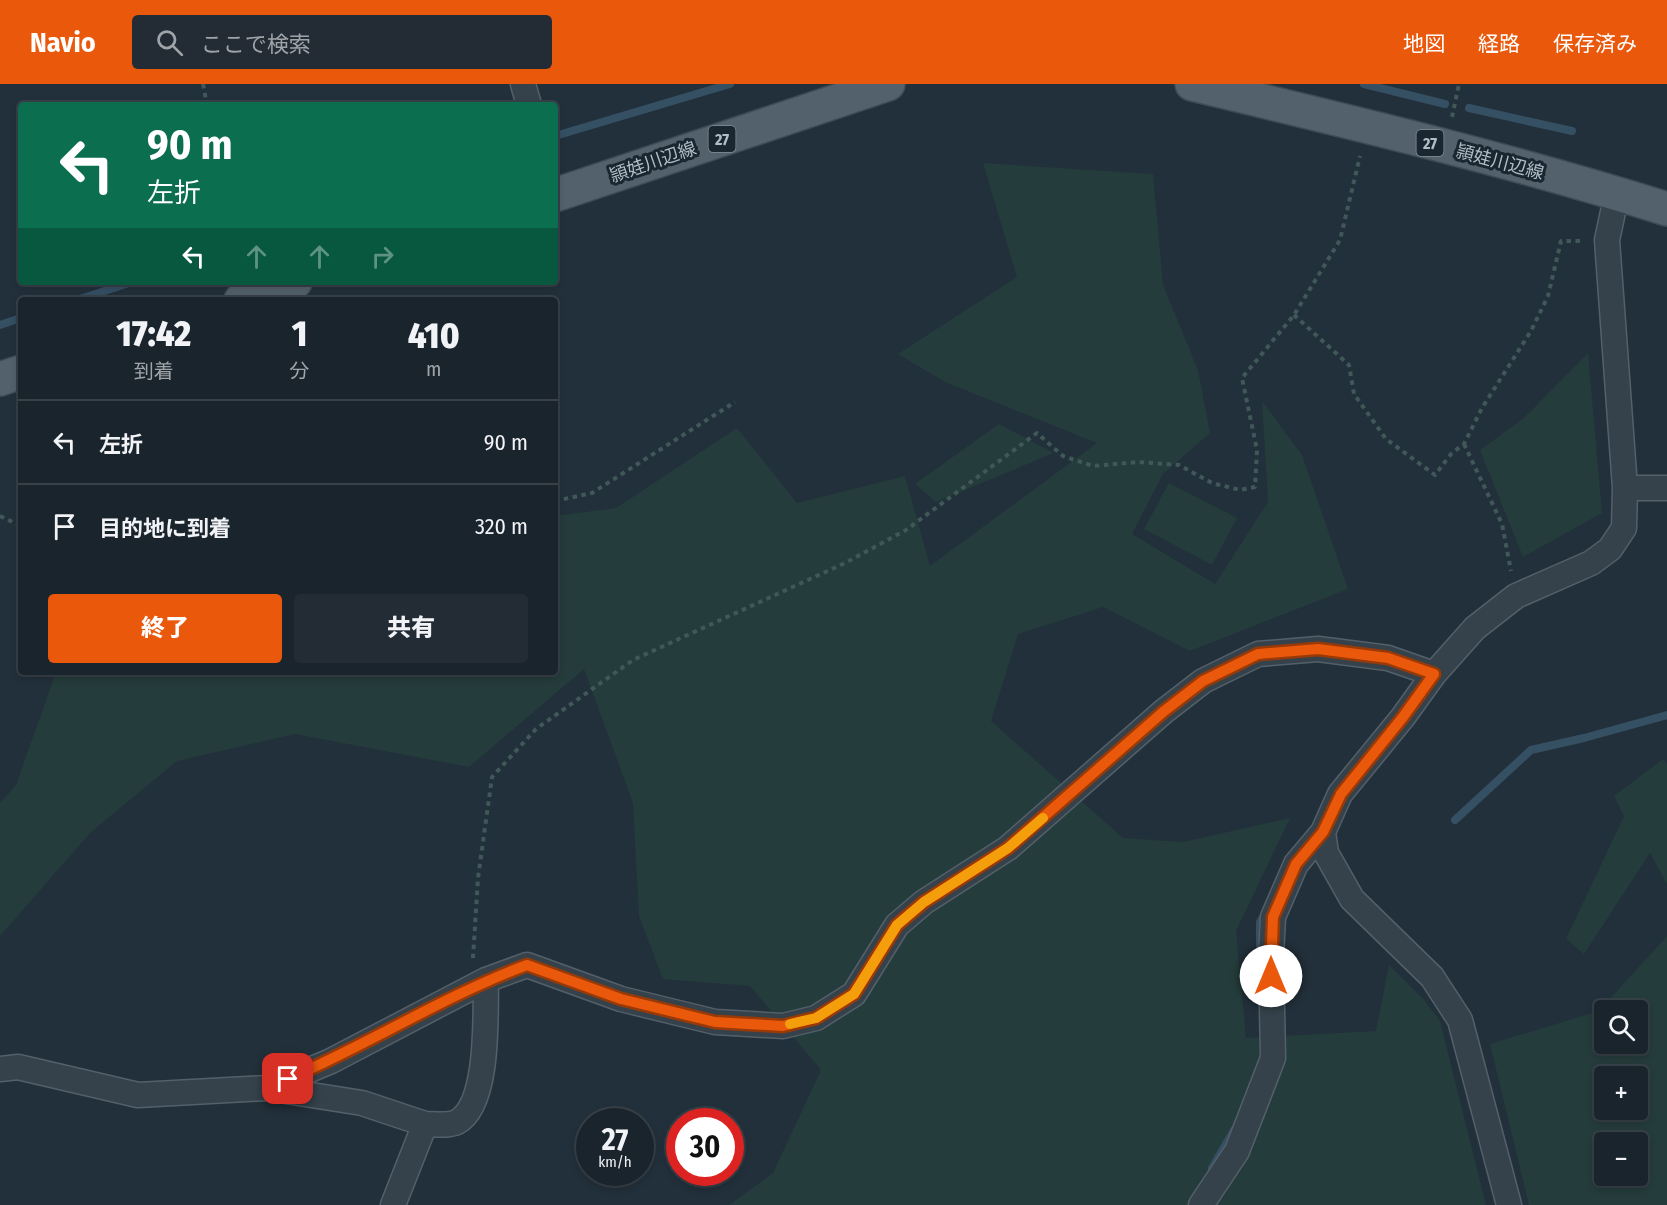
<!DOCTYPE html>
<html lang="ja">
<meta charset="utf-8">
<style>
:root{--surface:#1a242c;--page:#232c34;--text:#f1f3f6;--muted:#9fa4a9;--line:#384148;--accent:#ea580c}
body{margin:0;font-family:"Fira Sans Condensed","Noto Sans JP",sans-serif;background:var(--page);color:var(--text);height:100vh;display:flex;flex-direction:column;font-size:22px;white-space:nowrap}
*{box-sizing:border-box;margin:0}
p{font-size:20px;color:var(--muted)}
.icon{flex:none;width:33px;height:33px;fill:none;stroke:currentColor;stroke-width:2;stroke-linecap:round;stroke-linejoin:round}
.map{position:relative;flex:1;overflow:hidden}
.drawer{position:absolute;left:18px;top:213px;width:540px;height:378px;display:flex;flex-direction:column;background:var(--surface);border-radius:6px;box-shadow:0 3px 9px #0003,0 0 0 2px var(--line)}
.drawer>*{flex:none}
.top-card{position:absolute;left:18px;top:18px;width:540px;height:183px;border-radius:6px;box-shadow:0 3px 9px #0003,0 0 0 2px var(--line);background:#0b6e4f;color:#fff;overflow:hidden}
.buttons{position:absolute;left:1594px;top:916px;display:grid;gap:12px}
.buttons a{display:grid;place-items:center;width:54px;height:54px;border-radius:6px;background:var(--surface);box-shadow:0 3px 9px #0003,0 0 0 2px var(--line);font-size:30px}
.speed{position:absolute;left:576px;top:1024px;display:flex;gap:12px;font-size:30px;font-weight:700;text-align:center}
.speed>*{display:grid;place-content:center;width:78px;height:78px;border-radius:50%;background:var(--surface);box-shadow:0 3px 9px #0003,0 0 0 2px var(--line);line-height:1}
.speed small{font-size:15px;font-weight:400}
.speed .limit{border:9px solid #d22;background:#fff;color:#111}
.pin{position:absolute;display:grid;place-items:center;width:51px;height:51px;color:#fff;margin:-26px;border-radius:12px;box-shadow:0 3px 9px #0006}
.me{position:absolute;width:66px;margin:-33px;rotate:0deg;stroke-linejoin:round;filter:drop-shadow(0 0 4px #0008)}
.turn{display:flex;align-items:center;gap:21px;height:126px;padding:0 30px;font-size:27px}
.turn .icon{width:78px;height:78px;stroke-width:2.5}
.turn b{display:block;font-size:42px;line-height:51px}
.lanes{display:flex;align-items:center;height:57px;padding:0 30px;background:#0003;justify-content:center;gap:30px;direction:ltr}
.lanes .off{opacity:.35}
.eta{display:flex;justify-content:space-evenly;align-items:center;height:102px;text-align:center}
.eta b{font-size:36px;font-weight:800;line-height:42px}
.action{display:flex;gap:12px;margin-top:auto;padding:12px 30px}
.action a{flex:1;height:69px;border-radius:6px;background:var(--accent);color:#fff;font-size:24px;font-weight:800;line-height:69px;text-align:center}
.action a+a{background:var(--page);color:var(--text)}
ul{padding:0;list-style:none}
li{display:flex;align-items:center;gap:18px;height:84px;padding:0 30px;border-top:2px solid var(--line)}
li div{flex:1}
li b{display:block;font-size:22px}
li em{font-style:normal}
header{display:flex;align-items:center;gap:36px;box-sizing:border-box;height:84px;padding:0 30px;background:var(--accent);color:#fff}
header strong{font-size:28px}
nav{display:flex;gap:33px;margin-inline-start:auto;font-size:21px}
.search{width:420px;height:54px;background:var(--page);display:flex;align-items:center;gap:15px;box-sizing:border-box;padding:0 21px;border-radius:6px;color:var(--muted);font-size:22px}
.map>svg:first-child{display:block}
</style>
<header>
<strong>Navio</strong>
<div class="search"><svg class="icon" aria-label="search" viewBox="0 0 24 24"><circle cx="10" cy="10" r="6"/><path d="M15 15l6 6"/></svg>ここで検索</div>
<nav><a>地図</a><a>経路</a><a>保存済み</a></nav>
</header>
<div class="map">
<svg width="1667" height="1121" viewBox="0 0 1667 1121">
<rect width="100%" height="100%" fill="#22303b"/>
<path fill="#243c3b" fill-rule="evenodd" d="M983 79 1153 90 1163 201 1198 286 1210 349 1163 390 1132 450 1215 500 1268 418 1262 317 1302 371 1348 505 1190 567 1103 523 1018 550 991 637 1123 754 1183 758 1290 734 1236 847 1246 954 1376 947 1389 881 1424 916 1440 937 1486 1121H729L773 1089 821 986 750 902 663 895 639 832 633 719 584 585 469 683 295 650 177 677 91 748 0 852V719L16 701 56 588H555V432L616 424 737 344 797 419 905 392 930 482 1097 359 945 298 898 270 1017 193Z
M1588 269 1602 429 1523 473 1480 366 1524 334Z
M999 340 1054 369 936 418 915 400Z
M1169 399 1237 434 1212 481 1144 445Z
M1663 675 1667 680V800L1650 769 1584 870 1566 855 1624 732 1614 712Z
M1667 852V1121H1529L1490 960 1599 927ZM1605 927H1638V960H1605ZM1605 993H1638V1026H1605ZM1605 1059H1638V1092H1605Z"/>
<g fill="none" stroke-linecap="round" stroke-linejoin="round">
<path stroke="#354f63" stroke-width="8" d="M1364 0 1445 20
M1469 24 1572 47
M555 52 730 0
M77 216 132 198
M0 241 21 234
M1455 736 1531 666 1584 654 1667 631
M1260 864V838L1266 828
M1212 1084 1234 1046"/>
<g stroke="#546069" stroke-width="27">
<path id="minor" d="M523 0 529 21
M1625 404H1667
M1323 748 1326 769 1352 815 1432 893 1460 936 1509 1121
M0 985 18 983 138 1011 267 1004 331 977 486 896 527 881 621 915 715 938 783 942 816 934 854 910 897 841 924 818 1008 764 1163 628 1203 597 1258 570 1318 565 1388 574 1434 590
M267 1004 362 1019 425 1040
M393 1121 425 1040C434 1040 449 1042 457 1038 490 1020 485 930 486 896
M1201 1121 1237 1067 1273 974 1271 872 1273 833 1296 780 1323 748 1340 710 1403 633 1434 590 1475 544 1516 512 1591 479 1610 465 1624 444 1625 404 1607 156 1617 109"/>
</g>
<g stroke="#3f4b54" stroke-width="36">
<path id="primary" d="M1192 0C1351 38 1511 76 1667 125
M555 111 888 0
M241 216 295 198
M0 295 21 288"/>
</g>
<path stroke="#415858" stroke-width="4" stroke-dasharray="4.5 4.5" stroke-linecap="butt" d="M203 0 207 21
M1452 33 1459 0
M1294 231 1349 281 1354 310 1386 355 1435 391 1451 370 1464 360 1482 324 1531 247 1548 212 1561 157H1584
M1464 360 1502 440 1511 487
M555 417 592 409 735 318
M0 432 21 442
M473 874 478 794 492 693 536 645 633 576 845 479 906 446 1037 349 1063 372 1093 382 1138 378 1179 381 1212 399 1240 406 1255 403 1257 366 1242 294 1294 231 1340 156 1360 72"/>
<use href="#minor" stroke="#35424b" stroke-width="24"/>
<use href="#primary" stroke="#53616c" stroke-width="33"/>
</g>
<g fill="none" stroke-linecap="round" stroke-linejoin="round">
<g stroke="#983908" stroke-width="15">
<path id="route" d="M288 995C369 960 444 912 527 881L621 915 715 938 783 942 816 934 854 910 897 841 924 818 1008 764 1163 628 1203 597 1258 570 1318 565 1388 574 1434 590 1403 633 1341 710 1323 748 1296 780 1273 833 1271 892"/>
</g>
<use href="#route" stroke="#ea580c" stroke-width="10"/>
<path stroke="#f59e0b" stroke-width="10" d="M790 940 816 934 854 910 897 841 924 818 1008 764 1043 734"/>
</g>
<g text-anchor="middle" stroke-width="6" stroke-linejoin="round" paint-order="stroke">
<g fill="#1b2730" stroke="#84909a" stroke-width="1.5">
<rect x="708.5" y="42" width="27" height="26" rx="4.5"/>
<rect x="1416.5" y="46" width="27" height="26" rx="4.5"/>
</g>
<g font-size="16" font-weight="bold" fill="#b1bdc7">
<text x="722" y="61">27</text>
<text x="1430" y="65">27</text>
</g>
<g font-size="18" fill="#b1bdc7" stroke="#1b2730">
<text transform="translate(653 78) rotate(-19)" y="6">頴娃川辺線</text>
<text transform="translate(1500 78) rotate(15)" y="6">頴娃川辺線</text>
</g>
</g>
</svg>
<div class="buttons">
<a><svg class="icon" aria-label="search" viewBox="0 0 24 24"><circle cx="10" cy="10" r="6"/><path d="M15 15l6 6"/></svg></a>
<a>+</a>
<a>−</a>
</div>
<div class="speed"><div>27<small>km/h</small></div><div class="limit">30</div></div>
<div class="pin" style="left:288px;top:995px;background:#d93025"><svg class="icon" aria-label="arrive" viewBox="0 0 24 24"><path d="M6 21V4h12l-3 4 3 4H6"/></svg></div>
<svg class="me" style="left:1271px;top:892px" viewBox="-20 -20 40 40"><circle r="19" fill="#fff"/><path d="M0-13L10 11 0 6-10 11z" fill="#ea580c"/></svg>
<div class="top-card">
<div class="turn"><svg class="icon" aria-label="left" viewBox="0 0 24 24"><path d="M17 20v-9H6M10 6l-5 5 5 5"/></svg><div><b>90 m</b>左折</div></div>
<div class="lanes"><svg class="icon" aria-label="left" viewBox="0 0 24 24"><path d="M17 20v-9H6M10 6l-5 5 5 5"/></svg><svg class="icon off" aria-label="ahead" viewBox="0 0 24 24"><path d="M12 20V5M6 11l6-6 6 6"/></svg><svg class="icon off" aria-label="ahead" viewBox="0 0 24 24"><path d="M12 20V5M6 11l6-6 6 6"/></svg><svg class="icon off" aria-label="right" viewBox="0 0 24 24"><path d="M7 20v-9h11M14 6l5 5-5 5"/></svg></div>
</div>
<section class="drawer">
<div class="eta">
<div><b>17:42</b><p>到着</p></div>
<div><b>1</b><p>分</p></div>
<div><b>410</b><p>m</p></div>
</div>
<ul>
<li><svg class="icon" aria-label="left" viewBox="0 0 24 24"><path d="M17 20v-9H6M10 6l-5 5 5 5"/></svg><div><b>左折</b></div><em>90 m</em></li>
<li><svg class="icon" aria-label="arrive" viewBox="0 0 24 24"><path d="M6 21V4h12l-3 4 3 4H6"/></svg><div><b>目的地に到着</b></div><em>320 m</em></li>
</ul>
<div class="action"><a>終了</a><a>共有</a></div>
</section>
</div>
